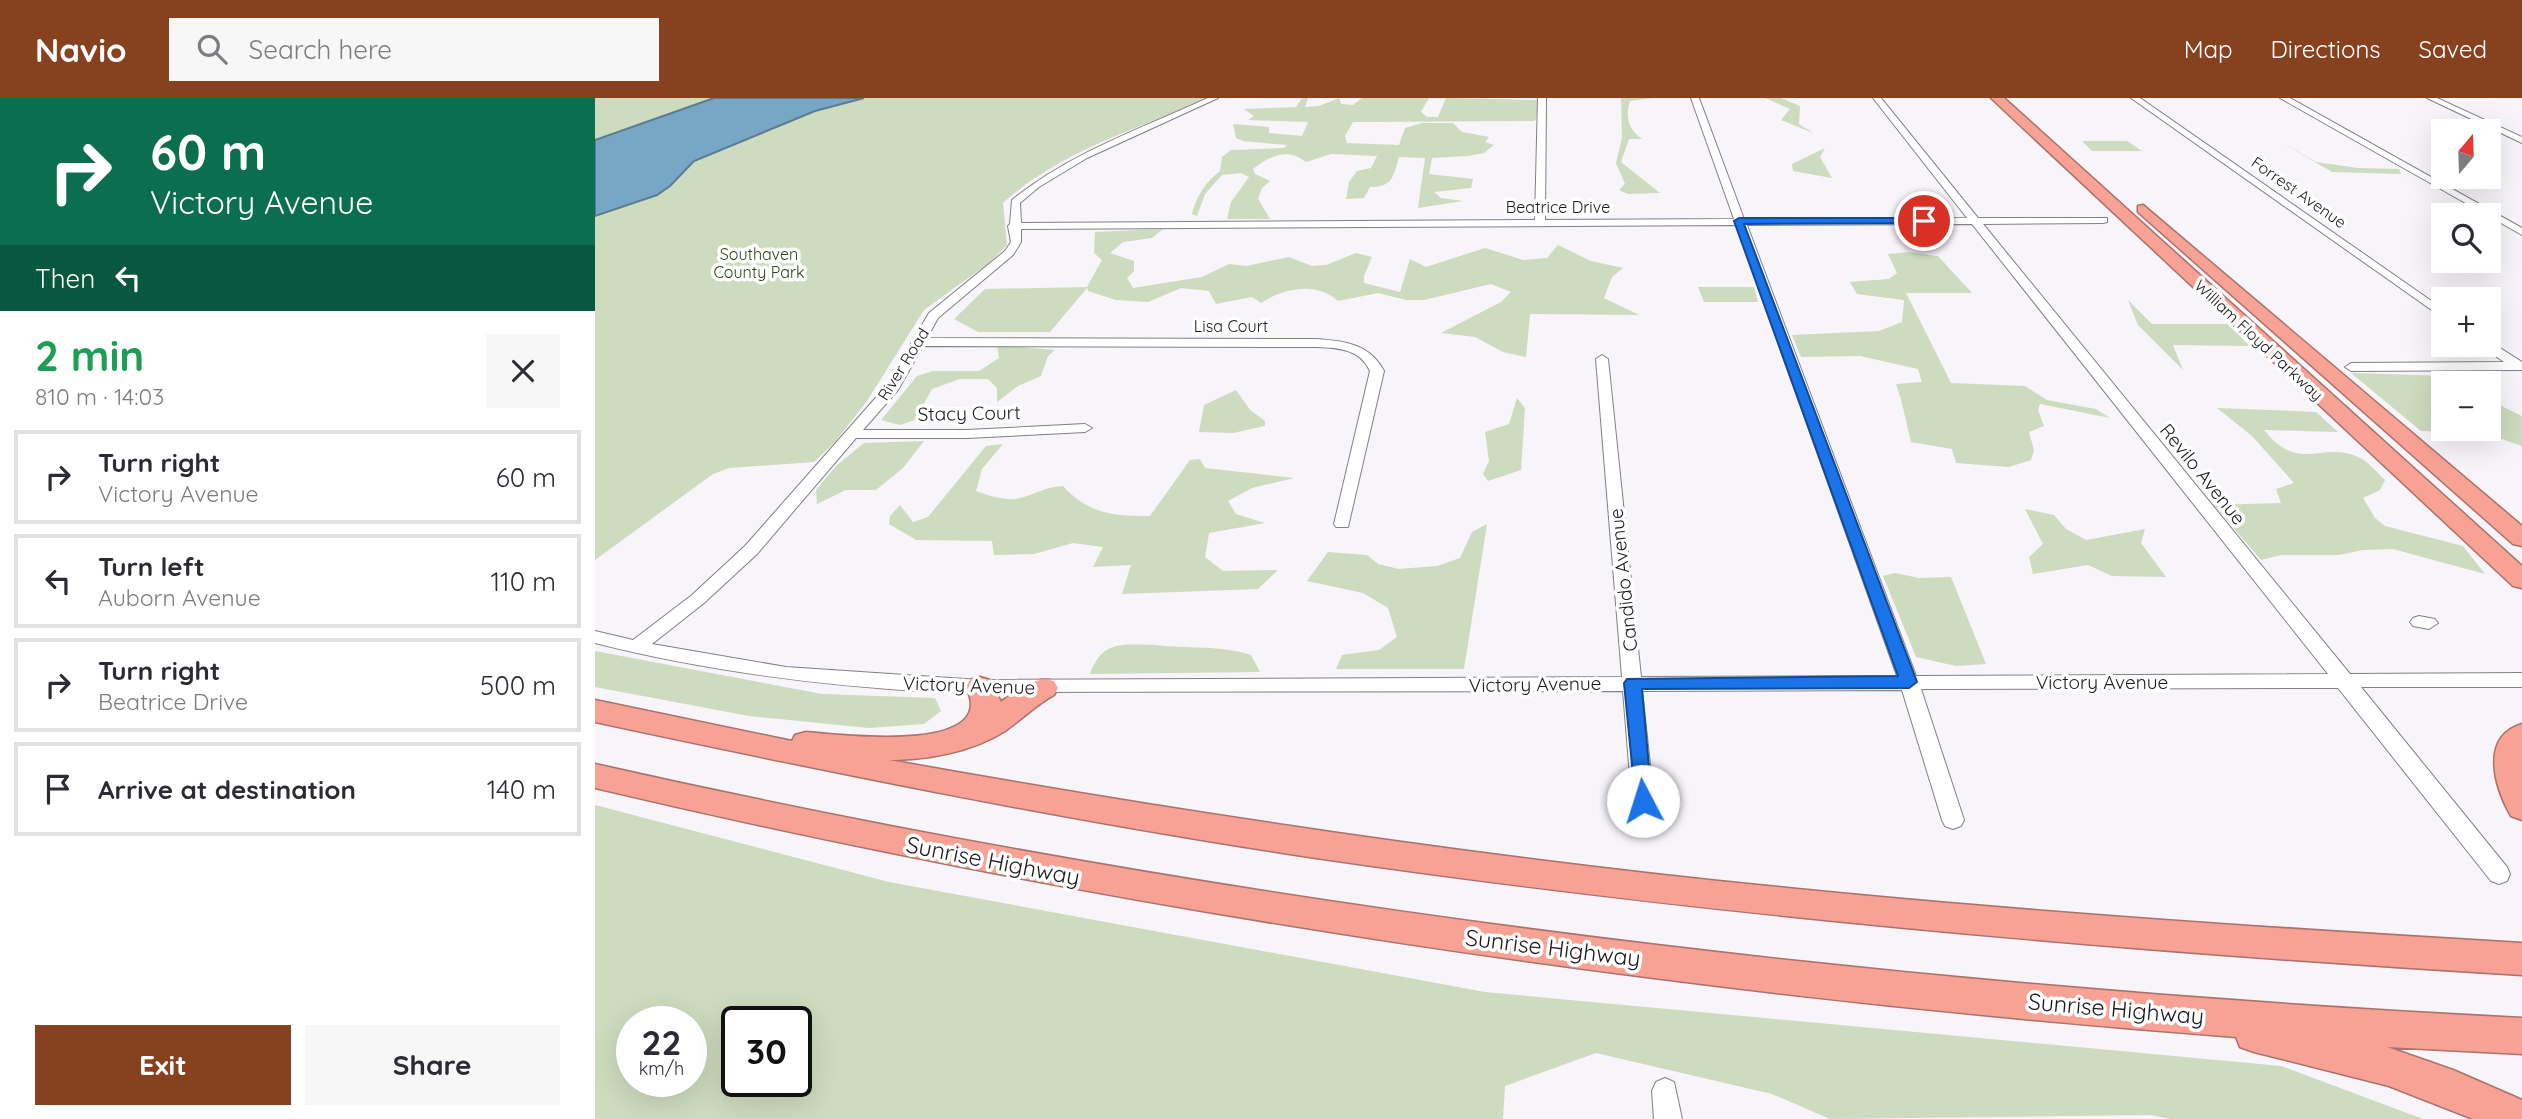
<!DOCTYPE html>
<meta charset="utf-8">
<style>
:root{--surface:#fff;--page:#f7f7f7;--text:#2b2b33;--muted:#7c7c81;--line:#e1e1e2;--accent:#88411e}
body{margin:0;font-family:Quicksand,sans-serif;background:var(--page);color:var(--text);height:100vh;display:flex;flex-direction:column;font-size:26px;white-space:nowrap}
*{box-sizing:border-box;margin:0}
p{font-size:23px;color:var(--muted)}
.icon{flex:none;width:38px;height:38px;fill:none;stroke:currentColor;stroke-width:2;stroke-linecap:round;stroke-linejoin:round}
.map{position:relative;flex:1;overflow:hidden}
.sheet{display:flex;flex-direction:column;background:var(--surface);width:595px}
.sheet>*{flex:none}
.hud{background:#0b6e4f;color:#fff;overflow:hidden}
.needle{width:46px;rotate:19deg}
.fabs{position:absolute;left:1836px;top:21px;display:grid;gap:14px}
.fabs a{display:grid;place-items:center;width:70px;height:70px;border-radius:0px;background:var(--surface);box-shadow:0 7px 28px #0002;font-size:35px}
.speed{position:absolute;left:21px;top:908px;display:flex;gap:14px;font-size:35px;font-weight:700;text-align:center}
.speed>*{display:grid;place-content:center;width:91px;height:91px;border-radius:50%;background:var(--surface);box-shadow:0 7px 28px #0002;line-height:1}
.speed small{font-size:18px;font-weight:400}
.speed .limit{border:4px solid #111;border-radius:10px;background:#fff;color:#111}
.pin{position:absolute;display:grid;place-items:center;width:60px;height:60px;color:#fff;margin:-30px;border:4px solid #fff;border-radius:50%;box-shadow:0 2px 7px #0007}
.me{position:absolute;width:77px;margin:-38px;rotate:355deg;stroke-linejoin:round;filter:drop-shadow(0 0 5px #0008)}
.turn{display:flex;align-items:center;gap:24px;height:147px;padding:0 35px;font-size:32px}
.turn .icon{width:91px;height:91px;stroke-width:2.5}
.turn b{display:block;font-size:49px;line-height:60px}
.then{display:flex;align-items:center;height:66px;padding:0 35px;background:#0003;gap:14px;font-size:26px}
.round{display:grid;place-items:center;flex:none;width:74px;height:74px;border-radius:0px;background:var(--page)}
.headline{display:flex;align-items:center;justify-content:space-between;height:119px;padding:0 35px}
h1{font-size:42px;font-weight:700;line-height:52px;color:#1e9e55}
.cta{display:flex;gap:14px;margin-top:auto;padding:14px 35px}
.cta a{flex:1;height:80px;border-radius:0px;background:var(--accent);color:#fff;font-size:28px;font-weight:700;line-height:80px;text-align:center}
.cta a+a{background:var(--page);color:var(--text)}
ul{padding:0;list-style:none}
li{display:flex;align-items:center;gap:21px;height:94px;margin:0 14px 10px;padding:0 21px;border:4px solid var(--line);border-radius:0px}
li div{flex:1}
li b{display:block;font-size:26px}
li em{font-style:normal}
header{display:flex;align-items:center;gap:42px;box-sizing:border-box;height:98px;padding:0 35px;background:var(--accent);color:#fff}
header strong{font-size:33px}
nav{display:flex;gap:38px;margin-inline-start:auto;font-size:24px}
.search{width:490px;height:63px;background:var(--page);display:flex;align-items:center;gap:18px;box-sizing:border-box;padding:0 24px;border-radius:0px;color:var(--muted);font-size:26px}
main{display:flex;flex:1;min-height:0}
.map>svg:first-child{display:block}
</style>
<header>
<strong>Navio</strong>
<div class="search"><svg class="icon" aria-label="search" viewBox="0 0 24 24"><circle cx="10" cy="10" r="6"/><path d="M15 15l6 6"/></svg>Search here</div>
<nav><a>Map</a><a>Directions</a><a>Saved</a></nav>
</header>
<main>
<section class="sheet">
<div class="hud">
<div class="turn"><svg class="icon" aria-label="right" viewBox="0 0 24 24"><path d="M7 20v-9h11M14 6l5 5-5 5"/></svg><div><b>60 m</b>Victory Avenue</div></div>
<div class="then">Then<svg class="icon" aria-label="left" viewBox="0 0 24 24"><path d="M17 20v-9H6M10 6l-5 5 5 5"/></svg></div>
</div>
<div class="headline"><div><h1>2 min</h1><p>810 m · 14:03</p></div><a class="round"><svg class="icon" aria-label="close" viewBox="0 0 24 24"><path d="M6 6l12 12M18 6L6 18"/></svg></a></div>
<ul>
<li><svg class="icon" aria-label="right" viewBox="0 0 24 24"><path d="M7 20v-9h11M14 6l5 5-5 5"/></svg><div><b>Turn right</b><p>Victory Avenue</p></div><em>60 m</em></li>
<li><svg class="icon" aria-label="left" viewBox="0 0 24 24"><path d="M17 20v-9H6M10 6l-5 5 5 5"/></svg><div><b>Turn left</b><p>Auborn Avenue</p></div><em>110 m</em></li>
<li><svg class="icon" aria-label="right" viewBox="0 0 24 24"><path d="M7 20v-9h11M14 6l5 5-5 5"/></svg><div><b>Turn right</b><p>Beatrice Drive</p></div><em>500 m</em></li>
<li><svg class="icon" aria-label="arrive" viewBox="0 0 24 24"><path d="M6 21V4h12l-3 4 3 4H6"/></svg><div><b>Arrive at destination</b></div><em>140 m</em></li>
</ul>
<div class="cta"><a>Exit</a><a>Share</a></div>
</section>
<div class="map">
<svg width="1927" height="1021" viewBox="0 0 1927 1021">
<rect width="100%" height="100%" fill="#f7f4fa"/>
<path fill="#cddbbe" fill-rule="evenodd" d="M0 0H614C544 30 465 53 408 105L412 147 394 165 329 212 272 303 240 344 219 364 134 370 118 376 0 462Z
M707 0H713L710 9 724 8 744 0 746 6 758 7 767 0H834L826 14 832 19H843L851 0 943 2 941 22 938 23 758 24 750 38 752 45 804 47 810 30 827 25H858L867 34 894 39 890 44 899 47 889 55 873 58 837 60 834 76 878 81 876 90 839 94 846 100 868 103 823 110 830 60 804 59C798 79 798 89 775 89L769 100 751 101 754 84 762 73 776 70 782 58 736 56 711 64C693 49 674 58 658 71L660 76 675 83 667 90 663 101 675 121H632L636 104 654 79 646 75 627 77 610 96 602 118 597 116C602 97 610 85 625 73L627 59 636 52 689 50 692 47 648 43 641 40 638 26 674 29V35L707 38 713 24 653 22 659 18 649 11 701 9Z
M1026 0H1059L1035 3C1030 19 1033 31 1047 41H1034L1026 64 1065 95 1033 96 1024 92 1030 86 1021 65 1027 40Z
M1170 0H1186L1205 8 1204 26 1218 35 1186 22 1195 11Z
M1487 43H1532L1547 53H1497Z
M1686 44 1721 64 1763 70 1804 71 1806 76 1737 74Z
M1230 50 1225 59 1237 80 1198 73 1197 66Z
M568 131 557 140 528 144 515 155 539 163V173L532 180 538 190 607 179 634 166 651 168 694 159 717 168 731 167 761 155 777 159 769 178V185L805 194 815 161 831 169 890 150 928 162 952 160 963 147 996 163 1028 170 1017 179 1009 200 1044 217 935 216 931 259 908 254 880 239 846 235 906 204 916 194 896 186 829 202H811L783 195 743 203C722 183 688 190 666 205L657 199 621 206 614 193 586 190 553 204 521 202 493 193 492 190 455 234H383L359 221 390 191 492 189 507 162 499 155 500 134Z
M1314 154 1343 158 1377 195H1311L1356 285 1430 288 1452 302 1501 311 1515 320 1445 306 1443 312 1449 328 1434 334 1439 352 1436 362 1414 369 1361 365 1357 351 1316 344C1311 324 1308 305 1301 286L1327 284 1323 271 1265 258 1206 259 1197 237 1284 233 1307 224 1309 202 1262 196 1255 184 1294 181 1302 175 1293 156Z
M1103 189H1159L1163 204H1109Z
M1533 202 1557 226H1632L1655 248 1578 247 1588 272 1543 227Z
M402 247 460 252 453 258 446 278 423 288 402 304V290L393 281H365L337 291 320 322 305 327 286 322 322 278 338 273H384L404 260Z
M1756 275 1857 278 1867 285H1848V331H1894V302L1927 318V348L1886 334 1826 333Z
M641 292 655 312 670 323V328L638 335 604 334 609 307Z
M922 300 930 310 926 372 893 383 888 376 894 363 890 334 914 326Z
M1622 310 1721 314 1743 334 1669 332C1704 377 1729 341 1765 360 1774 364 1783 376 1790 382L1785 392 1768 400 1780 420 1790 428 1868 448 1890 476 1798 451 1768 452 1744 457H1686L1666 462 1619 407 1686 405 1681 391 1699 385 1657 338Z
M329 343 308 370 281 392H251L222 406 221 392 242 367 269 345Z
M408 346 387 371 381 393C393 397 406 402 419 401 437 399 448 389 468 388 494 416 517 418 555 418L595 362 605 361 610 370 699 380 657 390 633 403 641 416 670 425 614 435 610 459 628 473 683 472 663 491 527 496 536 467 498 469 508 449 478 445 439 456 399 457 397 443 321 442 294 426 295 418 305 407 318 424 333 419 391 348Z
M1430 411 1459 417 1471 431 1491 442 1550 431 1546 445 1571 479 1517 478 1493 467 1438 476 1434 459 1448 446Z
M892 426 869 571H741L747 557 784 552 802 539 793 510 768 495 712 483 733 454 772 457 783 466 804 471 842 468 865 460 877 434Z
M1300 475 1324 480 1356 479 1391 566 1361 568 1321 559 1288 478Z
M561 547C592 551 626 547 656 557L665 574 495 576C508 541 528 547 561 547Z
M0 553 227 596 340 600 346 613 329 626 274 630 154 618 0 589Z
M0 707 294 784 890 894 1686 968 1828 1021H1576L1555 1017 1235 1021 1177 996 1001 955 910 988 908 1021H0ZM37 924H96V984H37ZM142 924H201V984H142Z"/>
<path fill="#77a7c4" stroke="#5b7c91" stroke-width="2" d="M119 0H269L220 13 99 63 75 88 62 97 0 118V42Z"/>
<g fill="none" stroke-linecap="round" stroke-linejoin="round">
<g stroke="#827f85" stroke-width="2">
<path id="minor" d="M613 0H623L492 60 444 89 425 105 426 125 940 122 943 0H951L950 122 1139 121 1096 0H1104L1149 121 1372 120 1278 0H1286L1383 120H1512V124L1508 125 1388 126 1755 576 1927 575V589H1766L1912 769 1915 776 1912 783 1904 786 1896 783 1743 590 1326 591 1369 722 1366 728 1358 731 1350 728 1347 722 1307 592 1047 593 1059 703 1055 709 1048 711 1041 709 1037 703 1028 593 337 594C222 587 110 573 0 545V533L38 542 97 497 150 448 292 287 334 215 410 153 416 144 413 128 415 126 417 102C475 55 545 31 613 0ZM1377 126 1733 576 1321 578 1152 127ZM1141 127 1302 578 1046 579 1013 261 1007 257 1001 261 1027 579 385 582 191 569 57 546 109 505 162 456 261 340H372L490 334 497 330 490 326 372 332H268L303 292 328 248 722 249C744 250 765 251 775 273L739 426 741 429H753L789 273C775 246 750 243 722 241L332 240 343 220 418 157 426 144V131Z
M1536 0H1545L1848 211V220Z
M1685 0H1695L1927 130V137Z
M1832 0H1842L1927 39V45Z
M1894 243 1927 264V272L1756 273 1750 269 1756 265 1909 264 1889 250 1887 247H1894Z
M1824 518 1840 521 1843 525 1834 531 1818 528 1815 524 1818 520Z
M1070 980 1079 984 1087 1021H1059L1057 993 1061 984Z"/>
</g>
<g stroke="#aa726a" stroke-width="3">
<path id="highway" d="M1396 0H1409L1927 468V490L1918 488Z
M1548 107 1927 428V448L1918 446 1543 114V108Z
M385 579 395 582 406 604C422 592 439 577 459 583L463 590 459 597C441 607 427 621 410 633 377 654 332 662 294 662 595 716 897 761 1202 791 1443 815 1685 831 1927 845V877C1523 853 1121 818 721 760 479 724 239 675 0 624V602L197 643 200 637 211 634C243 637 406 657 371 589L375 582Z
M1927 626V722L1916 718C1900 690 1884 639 1927 626Z
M0 666C633 809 1279 887 1927 920V956L1792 949 1858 972 1927 1002V1021H1878L1794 988 1659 954 1645 949 1641 939C1089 897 539 817 0 690Z"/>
</g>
<use href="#minor" fill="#fff" fill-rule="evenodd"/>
<use href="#highway" fill="#f7a294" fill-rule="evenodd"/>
</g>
<path fill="#1a73e8" stroke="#114b97" stroke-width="2" d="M1329 120 1332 125 1149 126 1322 584 1314 590 1047 591 1057 703 1055 708H1041L1029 585 1032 581 1303 578 1139 123 1144 120Z"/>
<g text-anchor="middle" stroke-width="7" stroke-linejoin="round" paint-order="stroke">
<g font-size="16" fill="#1a191b" stroke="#fff">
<text transform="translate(1704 94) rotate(35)" y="6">Forrest Avenue</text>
<text x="963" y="115">Beatrice Drive</text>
<text x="636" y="234">Lisa Court</text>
<text transform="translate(1664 242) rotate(43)" y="6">William Floyd Parkway</text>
<text transform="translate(308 266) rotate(-58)" y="6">River Road</text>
</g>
<g font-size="16" fill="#2f4211" stroke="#fff">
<text x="164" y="162">Southaven<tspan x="164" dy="18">County Park</tspan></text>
</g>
<g font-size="19" fill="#1a191b" stroke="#fff">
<text transform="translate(374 315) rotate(-1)" y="7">Stacy Court</text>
<text transform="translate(1608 376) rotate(51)" y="7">Revilo Avenue</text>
<text transform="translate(1028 482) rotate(-96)" y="7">Candido Avenue</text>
<text x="1507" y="591">Victory Avenue</text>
<text transform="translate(940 586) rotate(-1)" y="7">Victory Avenue</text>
<text transform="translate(374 587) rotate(2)" y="7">Victory Avenue</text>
</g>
<g font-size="23" fill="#1a191b" stroke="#fff">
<text transform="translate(398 763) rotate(11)" y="8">Sunrise Highway</text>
<text transform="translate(958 850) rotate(7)" y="8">Sunrise Highway</text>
<text transform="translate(1521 911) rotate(5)" y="8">Sunrise Highway</text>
</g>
</g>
</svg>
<div class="fabs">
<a><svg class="needle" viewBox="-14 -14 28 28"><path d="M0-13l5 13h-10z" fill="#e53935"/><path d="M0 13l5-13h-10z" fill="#7c7c81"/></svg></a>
<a><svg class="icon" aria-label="search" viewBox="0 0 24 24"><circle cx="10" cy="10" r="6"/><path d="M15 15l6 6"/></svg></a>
<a>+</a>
<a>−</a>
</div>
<div class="speed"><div>22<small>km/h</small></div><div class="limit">30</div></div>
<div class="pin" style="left:1329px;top:123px;background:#d93025"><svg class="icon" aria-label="arrive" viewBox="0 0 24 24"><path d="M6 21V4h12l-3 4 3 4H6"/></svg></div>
<svg class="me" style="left:1048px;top:703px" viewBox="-20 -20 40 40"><circle r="19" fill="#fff"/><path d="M0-13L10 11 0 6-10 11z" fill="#1a73e8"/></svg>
</div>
</main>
